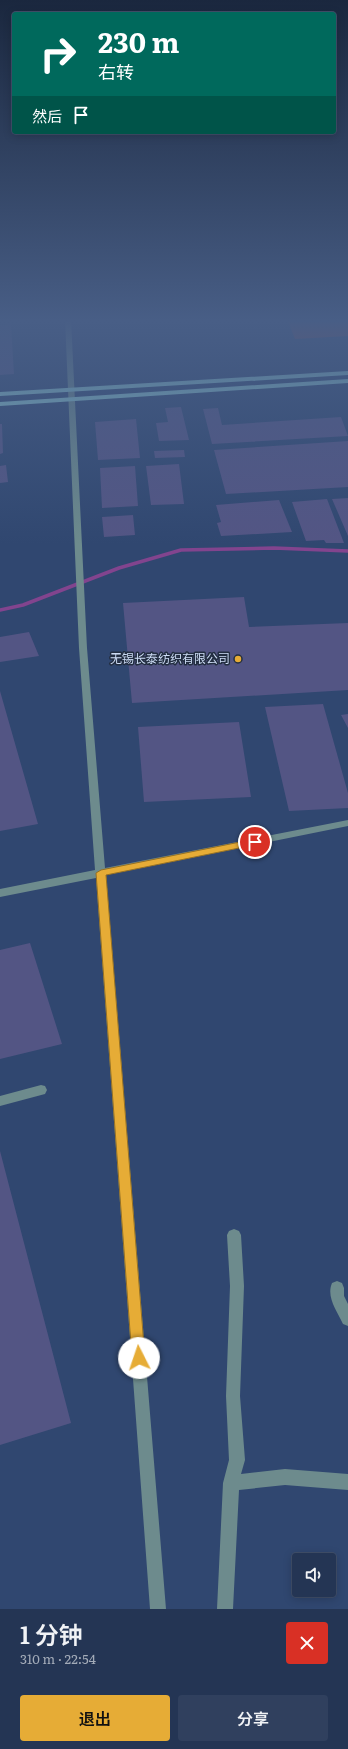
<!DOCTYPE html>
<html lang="zh">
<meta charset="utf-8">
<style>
:root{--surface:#243554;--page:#30405e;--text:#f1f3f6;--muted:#a3abb8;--line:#41506b;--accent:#e6ac36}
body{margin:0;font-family:Literata,"Noto Sans SC",serif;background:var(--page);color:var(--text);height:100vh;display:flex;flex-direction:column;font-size:15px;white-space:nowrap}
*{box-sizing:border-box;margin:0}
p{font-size:13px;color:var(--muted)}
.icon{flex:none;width:22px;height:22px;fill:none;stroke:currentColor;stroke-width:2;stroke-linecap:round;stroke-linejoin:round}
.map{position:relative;height:1609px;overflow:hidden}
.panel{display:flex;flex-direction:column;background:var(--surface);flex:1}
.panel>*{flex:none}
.top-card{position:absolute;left:12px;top:12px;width:324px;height:122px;border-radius:4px;box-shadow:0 2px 10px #0003,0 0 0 1px var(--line);background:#00695c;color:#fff;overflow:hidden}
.tools{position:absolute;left:292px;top:1553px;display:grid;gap:8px}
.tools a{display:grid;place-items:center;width:44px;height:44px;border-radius:4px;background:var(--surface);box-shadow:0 2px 10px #0003,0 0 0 1px var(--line);font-size:20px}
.pin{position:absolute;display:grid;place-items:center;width:34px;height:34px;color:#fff;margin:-17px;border:2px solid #fff;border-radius:50%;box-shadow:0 1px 4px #0007}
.me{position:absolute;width:44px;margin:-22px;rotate:356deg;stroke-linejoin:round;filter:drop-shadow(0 0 3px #0008)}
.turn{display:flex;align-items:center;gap:14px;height:84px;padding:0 20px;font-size:18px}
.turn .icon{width:52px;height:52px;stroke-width:2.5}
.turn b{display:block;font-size:28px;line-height:34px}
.then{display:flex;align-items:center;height:38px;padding:0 20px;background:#0003;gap:8px;font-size:15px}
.round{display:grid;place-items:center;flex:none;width:42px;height:42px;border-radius:4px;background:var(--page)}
.overview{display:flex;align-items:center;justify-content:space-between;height:68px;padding:0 20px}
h1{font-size:24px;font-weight:600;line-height:30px}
.primary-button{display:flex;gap:8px;margin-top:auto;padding:8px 20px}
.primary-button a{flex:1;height:46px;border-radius:4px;background:var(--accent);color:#111;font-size:16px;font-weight:600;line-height:46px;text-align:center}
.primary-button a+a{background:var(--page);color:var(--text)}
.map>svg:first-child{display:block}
</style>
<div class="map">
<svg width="348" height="1609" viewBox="0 0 348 1609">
<rect width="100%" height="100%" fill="#304770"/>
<path fill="#974749" d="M287 319H348V336L295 339Z"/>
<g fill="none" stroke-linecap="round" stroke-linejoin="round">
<path stroke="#82448e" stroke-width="3.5" d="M0 610 23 605 119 568 181 550 274 548 348 551"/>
</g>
<path fill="#535584" d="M11 324 14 374 0 375V325Z
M181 407 189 440 159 441 156 423 168 422 165 408Z
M218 408 222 425 341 417 348 436 212 444 203 409Z
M136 419 140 458 98 460 95 422Z
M0 424H2L3 453 0 454Z
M348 441V487L226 494 214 450Z
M184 450 185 457 155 458 154 451Z
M179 464 184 504 151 505 146 466Z
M6 465 8 482 0 483V466Z
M135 466 138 506 102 508 100 468Z
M348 498V536L332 499Z
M327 499 344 543H326L324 540 306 541 292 502Z
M279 500 292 532 221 536 217 523 221 522 216 505Z
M133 515 135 535 104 537 102 517Z
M244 597 249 627 348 623V690L132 703 123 603Z
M29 632 39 656 0 662V637Z
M0 691 38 824 0 831Z
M323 704 348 793V808L289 811 265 707Z
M348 714V728L341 715Z
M239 722 251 797 144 802 138 727Z
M30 943 62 1044 0 1059V950Z
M0 1151 71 1423 0 1445Z"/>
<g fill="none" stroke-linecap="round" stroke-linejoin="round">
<path fill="#6d8b8d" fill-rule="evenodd" d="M65 319H71L87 648 105 868 348 820V826L106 875 166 1609H150L96 878 0 897V889L95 870 79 648Z
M41 1085 45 1086 47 1090 45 1094 0 1106V1096Z
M234 1229 239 1231 241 1235 244 1286 240 1396 245 1460 241 1474 285 1469 348 1474V1490L285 1485 239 1490 233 1609H217L223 1483 229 1460 226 1396 230 1286 227 1235 229 1231Z
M337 1281 342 1283 344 1288V1296L348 1304V1326L343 1324C337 1311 326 1297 332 1283Z"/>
<path fill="#8eccd0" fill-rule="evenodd" d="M348 371V375L0 396V392Z
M348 379V383L0 406V402Z"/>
</g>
<linearGradient id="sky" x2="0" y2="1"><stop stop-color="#1a273e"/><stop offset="0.59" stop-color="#485e86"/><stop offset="1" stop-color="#485e86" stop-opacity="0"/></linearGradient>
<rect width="348" height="544" fill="url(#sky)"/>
<path fill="#e6ac36" stroke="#967023" d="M255 839 260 842 259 844 106 875 145 1358 143 1363 139 1365 134 1363 132 1358 96 873 101 870Z"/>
<circle fill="#e6ac36" stroke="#232e41" stroke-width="1.5" cx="238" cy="659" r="4"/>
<g text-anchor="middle" stroke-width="3" stroke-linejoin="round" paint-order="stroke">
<g font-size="12" fill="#cddcf5" stroke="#232e41" text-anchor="end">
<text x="230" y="663">无锡长泰纺织有限公司</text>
</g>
</g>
</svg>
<div class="tools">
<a><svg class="icon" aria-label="sound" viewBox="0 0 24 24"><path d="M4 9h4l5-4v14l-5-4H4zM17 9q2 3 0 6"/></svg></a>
</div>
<div class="pin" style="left:255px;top:842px;background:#d93025"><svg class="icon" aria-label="arrive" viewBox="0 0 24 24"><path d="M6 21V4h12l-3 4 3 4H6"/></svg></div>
<svg class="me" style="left:139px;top:1358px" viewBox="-20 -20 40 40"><circle r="19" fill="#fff"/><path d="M0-13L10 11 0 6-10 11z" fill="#e6ac36"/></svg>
<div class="top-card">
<div class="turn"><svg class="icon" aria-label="right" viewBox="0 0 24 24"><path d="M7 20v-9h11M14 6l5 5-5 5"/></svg><div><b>230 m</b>右转</div></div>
<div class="then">然后<svg class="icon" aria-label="arrive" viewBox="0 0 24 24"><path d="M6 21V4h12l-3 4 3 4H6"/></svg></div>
</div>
</div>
<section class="panel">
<div class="overview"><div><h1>1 分钟</h1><p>310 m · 22:54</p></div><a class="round" style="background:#d93025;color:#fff"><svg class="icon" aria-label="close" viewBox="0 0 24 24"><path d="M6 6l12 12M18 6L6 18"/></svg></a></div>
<div class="primary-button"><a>退出</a><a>分享</a></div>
</section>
